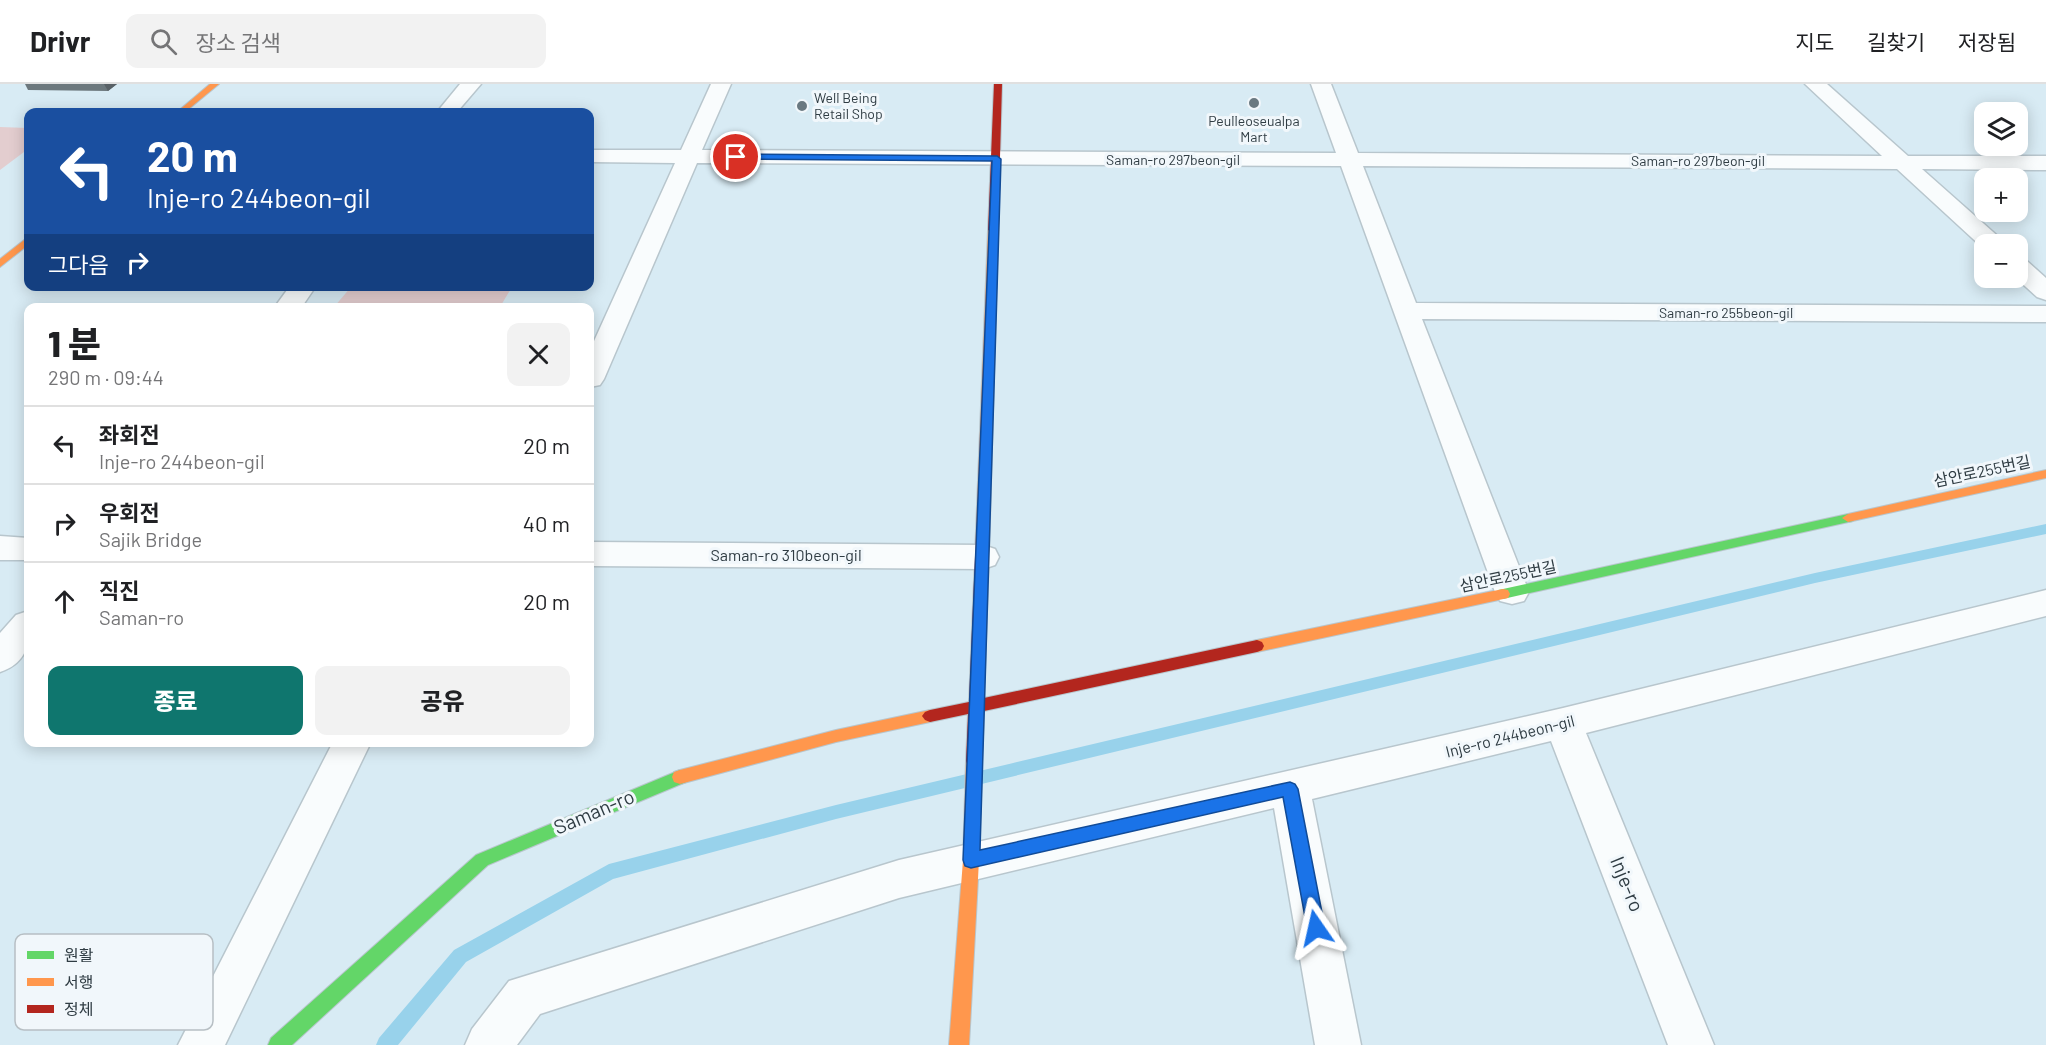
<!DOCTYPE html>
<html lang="ko">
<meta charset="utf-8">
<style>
:root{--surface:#fff;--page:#f2f2f2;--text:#202124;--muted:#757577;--line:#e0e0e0;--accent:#0f766e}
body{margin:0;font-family:Barlow,"Noto Sans KR",sans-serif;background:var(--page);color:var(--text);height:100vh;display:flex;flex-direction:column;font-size:22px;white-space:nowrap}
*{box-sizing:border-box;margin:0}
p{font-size:20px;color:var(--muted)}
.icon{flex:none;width:33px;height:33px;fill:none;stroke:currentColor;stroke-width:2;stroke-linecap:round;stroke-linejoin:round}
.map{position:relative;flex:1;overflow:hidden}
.details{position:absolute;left:24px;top:219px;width:570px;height:444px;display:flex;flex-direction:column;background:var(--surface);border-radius:12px;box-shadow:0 3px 15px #0003}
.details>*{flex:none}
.top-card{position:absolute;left:24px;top:24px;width:570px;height:183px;border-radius:12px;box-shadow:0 3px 15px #0003;background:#1a4fa0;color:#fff;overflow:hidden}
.tools{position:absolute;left:1974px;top:18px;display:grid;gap:12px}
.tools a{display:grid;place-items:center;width:54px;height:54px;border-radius:12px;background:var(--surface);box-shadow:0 3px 15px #0003;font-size:30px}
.pin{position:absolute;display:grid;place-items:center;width:51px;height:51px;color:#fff;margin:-26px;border:3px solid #fff;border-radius:50%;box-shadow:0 2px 6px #0007}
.me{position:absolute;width:66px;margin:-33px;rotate:349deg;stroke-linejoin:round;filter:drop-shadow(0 0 4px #0008)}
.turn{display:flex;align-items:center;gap:21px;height:126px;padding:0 24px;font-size:27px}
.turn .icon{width:78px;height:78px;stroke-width:2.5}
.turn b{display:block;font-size:42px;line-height:51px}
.then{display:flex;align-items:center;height:57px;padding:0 24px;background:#0003;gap:12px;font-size:22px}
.round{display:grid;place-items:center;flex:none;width:63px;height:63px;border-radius:12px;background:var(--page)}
.headline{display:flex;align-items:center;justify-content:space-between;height:102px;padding:0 24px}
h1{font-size:36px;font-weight:800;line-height:45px}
.primary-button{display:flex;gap:12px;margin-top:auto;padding:12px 24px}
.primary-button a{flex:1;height:69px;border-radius:12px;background:var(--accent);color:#fff;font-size:24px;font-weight:800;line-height:69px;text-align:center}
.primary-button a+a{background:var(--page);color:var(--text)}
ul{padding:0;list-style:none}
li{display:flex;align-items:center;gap:18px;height:78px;padding:0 24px;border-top:2px solid var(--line)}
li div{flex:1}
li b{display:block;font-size:22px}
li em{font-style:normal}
header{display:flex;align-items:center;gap:36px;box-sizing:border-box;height:84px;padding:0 30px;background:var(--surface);border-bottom:2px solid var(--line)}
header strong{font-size:28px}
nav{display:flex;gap:33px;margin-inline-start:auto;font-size:21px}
.search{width:420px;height:54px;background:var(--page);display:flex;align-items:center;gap:15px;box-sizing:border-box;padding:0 21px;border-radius:12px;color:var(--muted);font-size:22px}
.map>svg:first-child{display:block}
</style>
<header>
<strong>Drivr</strong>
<div class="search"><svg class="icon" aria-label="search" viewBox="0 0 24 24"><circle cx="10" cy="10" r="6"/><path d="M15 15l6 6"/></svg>장소 검색</div>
<nav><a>지도</a><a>길찾기</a><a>저장됨</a></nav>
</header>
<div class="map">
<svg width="2046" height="961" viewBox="0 0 2046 961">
<rect width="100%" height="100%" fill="#d8ebf4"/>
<path fill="#e3cdcf" d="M0 43 28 44V65L0 86Z
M351 203V202L512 203 500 223H334Z"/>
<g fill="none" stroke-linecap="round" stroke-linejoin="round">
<path fill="#98d2eb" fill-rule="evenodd" d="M2046 440V450L1815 499 836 735 613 795 466 878 398 961H376L379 954 454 866 609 780 836 721 1815 489Z"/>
<g stroke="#b8c6cd" stroke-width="3">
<path id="street" d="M460 0H481L457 28H437Z
M711 0H731L702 66 1336 69 1311 0H1331L1358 69 1882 72 1805 0H1827L1908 72H2046V86L1922 85 2001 155 2005 160H1984V165L1897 85 1363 82 1416 219 2046 222V238L1422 235 1529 508 1524 517 1512 520 1500 517 1495 508 1341 82 697 79 604 295 600 301 590 303V266L675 79 590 78V66H681Z
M2018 175 2027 177 2046 194V216L2037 213 2016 194Z
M290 202H316L301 224H274Z
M0 452 28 454V476H0Z
M590 458 983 461 995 465 999 473 995 481 983 485 590 482Z
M2046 506V532L1586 649 1714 961H1668L1551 657 1312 715 1361 961H1315L1274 724 899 814 540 930 517 961H465L472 945 509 897 899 776 1563 624Z
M28 527C31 554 30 578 0 588V549L16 531Z
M333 658H371L225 961H178Z"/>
</g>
<g stroke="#b8c6cd" stroke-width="2">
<path id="fast" d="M1848 430 1854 434 1853 437 1503 515 1498 514 1496 510 1498 506 1503 505Z
M680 686 686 688 688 693 686 698 488 781 292 961H268L271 954 476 771Z"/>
</g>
<g stroke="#b8c6cd" stroke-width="2">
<path id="slow" d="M210 0H219L185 28H177Z
M993 143 998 146 989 472 982 477 975 472 988 146Z
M28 153V161L0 183V175Z
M2046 386V394L1848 438 1842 434 1848 430Z
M1503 505 1508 506 1510 510 1508 514 1257 568 1252 566 1250 562 1252 558 1257 556Z
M930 626 935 628 938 632 935 636 930 638 836 658 680 700 674 698 672 693 674 688 680 686 836 646Z
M974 670 980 672 982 677 979 776 969 961H949L963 776 966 677 968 672Z"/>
</g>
<g stroke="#b8c6cd" stroke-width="2">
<path id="jam" d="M994 0H1002L998 146 993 149 988 146Z
M982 467 989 472 984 614 1257 556 1262 558 1264 562 1262 566 1257 568 984 627 982 677 980 682 974 684 968 682 966 677 968 630 930 638 925 636 922 632 925 628 930 626 969 618 975 472Z"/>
</g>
<use href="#street" fill="#f9fcfd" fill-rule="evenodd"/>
<use href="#fast" fill="#63d668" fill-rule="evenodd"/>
<use href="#slow" fill="#ff974d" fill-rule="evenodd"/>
<use href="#jam" fill="#b3261e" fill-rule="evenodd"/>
</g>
<path fill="#6c787d" d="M25 0H117L108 7 28 6Z"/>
<path fill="#586166" d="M104 0H117L108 7Z"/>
<path fill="#1a73e8" stroke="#114b97" stroke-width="1.5" d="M736 70 997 72 1001 75 980 766 1290 698 1295 700 1298 705 1325 844 1322 850 1316 853 1310 850 1307 844 1283 713 971 784 965 782 963 776 992 77 733 75 731 73Z"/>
<g fill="#6a7981" stroke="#f1f7fb" stroke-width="2">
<circle cx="1254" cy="19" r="6"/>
<circle cx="802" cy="22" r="6"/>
</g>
<g text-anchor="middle" stroke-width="6" stroke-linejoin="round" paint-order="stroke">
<g font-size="14" fill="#2f3c43" stroke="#f1f7fb" text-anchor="start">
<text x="814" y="19">Well Being<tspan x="814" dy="16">Retail Shop</tspan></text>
<text x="1254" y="42" text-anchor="middle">Peulleoseualpa<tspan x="1254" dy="16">Mart</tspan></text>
</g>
<g font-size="14" fill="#2f3c43" stroke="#f1f7fb">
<text x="1173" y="81">Saman-ro 297beon-gil</text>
<text x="1698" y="82">Saman-ro 297beon-gil</text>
<text x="1726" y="234">Saman-ro 255beon-gil</text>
</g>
<g font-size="16" fill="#2f3c43" stroke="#f1f7fb">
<text transform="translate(1982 387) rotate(-12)" y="6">삼안로255번길</text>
<text x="786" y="477">Saman-ro 310beon-gil</text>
<text transform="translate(1508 492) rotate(-12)" y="6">삼안로255번길</text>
<text transform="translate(1510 652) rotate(-14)" y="6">Inje-ro 244beon-gil</text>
</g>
<g font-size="20" fill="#2f3c43" stroke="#f1f7fb">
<text transform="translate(594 728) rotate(-23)" y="7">Saman-ro</text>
<text transform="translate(1627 800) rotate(68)" y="7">Inje-ro</text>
</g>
</g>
<rect x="15" y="850" width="198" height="96" rx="9" fill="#f1f7fb" stroke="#b7bfc4" stroke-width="1.5"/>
<rect x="27" y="867" width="27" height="8" fill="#63d668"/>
<rect x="27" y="894" width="27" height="8" fill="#ff974d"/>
<rect x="27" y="921" width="27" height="8" fill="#b3261e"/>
<g font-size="16" fill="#2f3c43">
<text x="64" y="877">원활</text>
<text x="64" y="904">서행</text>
<text x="64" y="931">정체</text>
</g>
</svg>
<div class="tools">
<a><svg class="icon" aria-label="layers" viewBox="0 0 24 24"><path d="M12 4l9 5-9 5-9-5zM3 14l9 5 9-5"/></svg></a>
<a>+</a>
<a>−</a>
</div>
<div class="pin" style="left:736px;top:73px;background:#d93025"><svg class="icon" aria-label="arrive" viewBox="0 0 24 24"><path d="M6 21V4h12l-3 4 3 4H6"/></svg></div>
<svg class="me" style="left:1316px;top:844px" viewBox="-20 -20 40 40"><path d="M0-17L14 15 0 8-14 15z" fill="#1a73e8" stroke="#fff" stroke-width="4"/></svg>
<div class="top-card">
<div class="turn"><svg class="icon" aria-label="left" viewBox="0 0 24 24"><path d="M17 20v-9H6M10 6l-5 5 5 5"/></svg><div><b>20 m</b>Inje-ro 244beon-gil</div></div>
<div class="then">그다음<svg class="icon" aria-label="right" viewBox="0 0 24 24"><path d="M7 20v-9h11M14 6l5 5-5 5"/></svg></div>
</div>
<section class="details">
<div class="headline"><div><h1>1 분</h1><p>290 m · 09:44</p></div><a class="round"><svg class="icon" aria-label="close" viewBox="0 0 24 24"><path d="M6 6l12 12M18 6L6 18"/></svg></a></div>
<ul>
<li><svg class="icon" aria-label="left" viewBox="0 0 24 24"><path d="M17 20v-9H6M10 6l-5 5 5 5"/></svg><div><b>좌회전</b><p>Inje-ro 244beon-gil</p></div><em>20 m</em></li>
<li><svg class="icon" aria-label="right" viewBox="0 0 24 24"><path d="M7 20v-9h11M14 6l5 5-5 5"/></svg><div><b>우회전</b><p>Sajik Bridge</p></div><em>40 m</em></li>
<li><svg class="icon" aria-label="ahead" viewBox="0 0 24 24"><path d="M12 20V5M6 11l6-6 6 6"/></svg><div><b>직진</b><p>Saman-ro</p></div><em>20 m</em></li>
</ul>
<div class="primary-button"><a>종료</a><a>공유</a></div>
</section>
</div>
